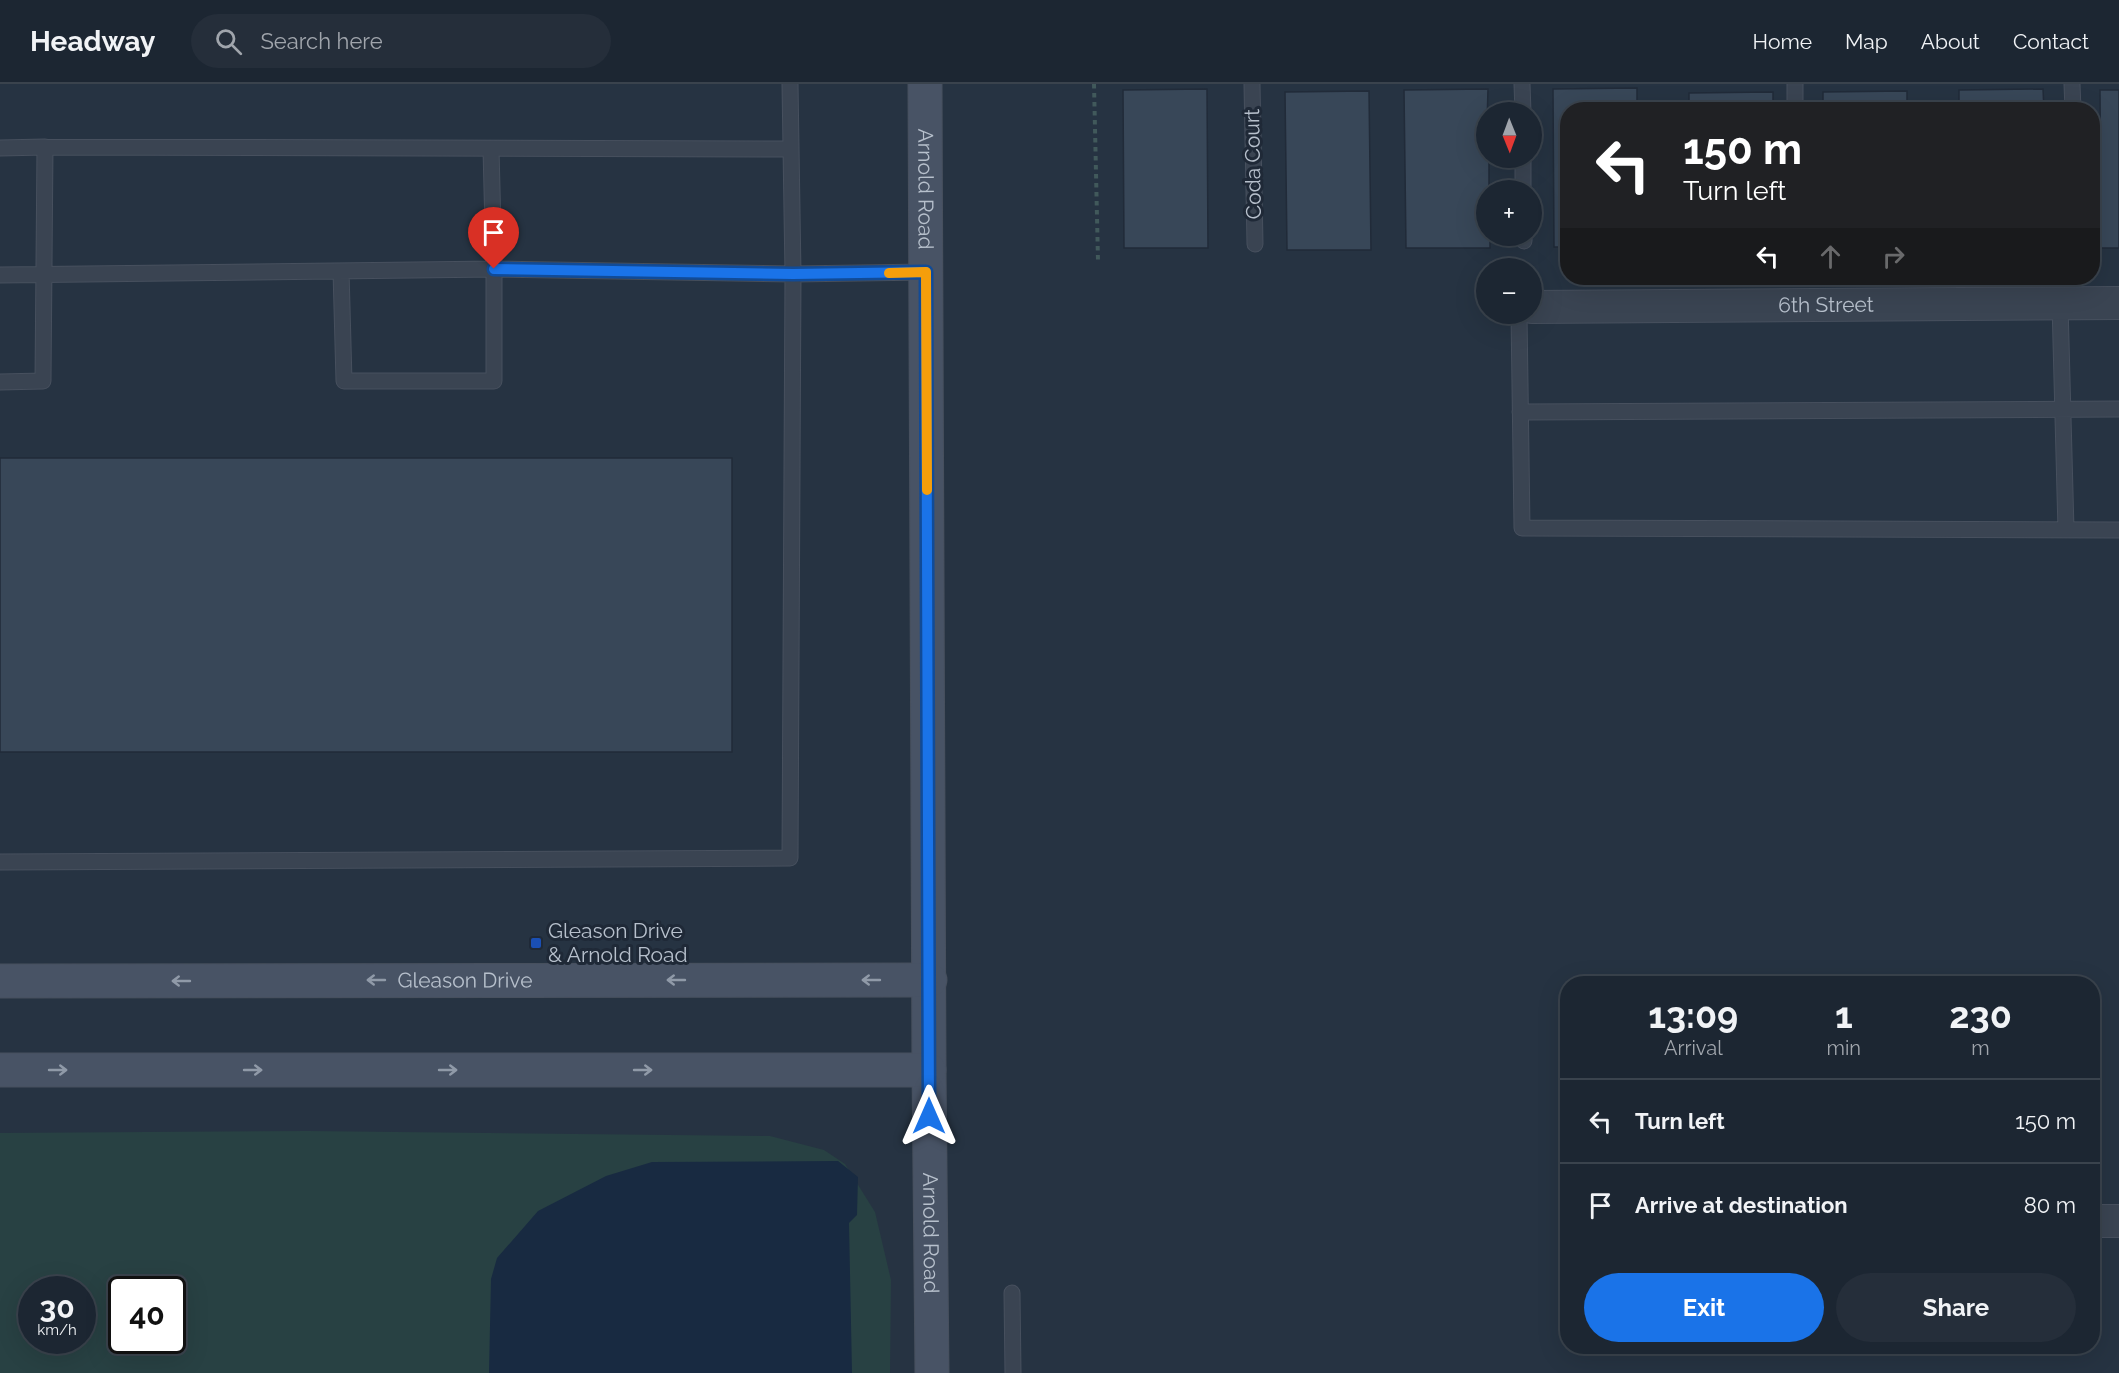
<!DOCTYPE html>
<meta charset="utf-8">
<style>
:root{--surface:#1c2632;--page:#252e3a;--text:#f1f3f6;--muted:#a0a5ac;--line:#3a434d;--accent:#1a73e8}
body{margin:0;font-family:Raleway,sans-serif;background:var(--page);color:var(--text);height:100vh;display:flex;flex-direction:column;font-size:22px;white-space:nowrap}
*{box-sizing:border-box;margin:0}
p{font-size:20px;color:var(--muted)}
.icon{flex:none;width:33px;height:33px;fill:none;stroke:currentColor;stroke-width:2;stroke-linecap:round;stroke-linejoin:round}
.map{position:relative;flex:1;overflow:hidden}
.drawer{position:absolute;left:1560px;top:892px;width:540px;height:378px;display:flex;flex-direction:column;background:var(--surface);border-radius:24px;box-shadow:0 6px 24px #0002,0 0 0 2px var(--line)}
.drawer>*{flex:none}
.guide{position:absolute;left:1560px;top:18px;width:540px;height:183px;border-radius:24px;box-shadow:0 6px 24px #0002,0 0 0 2px var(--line);background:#202124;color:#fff;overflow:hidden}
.needle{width:39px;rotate:179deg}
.fabs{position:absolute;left:1476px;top:18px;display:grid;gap:12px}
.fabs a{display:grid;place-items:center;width:66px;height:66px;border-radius:50%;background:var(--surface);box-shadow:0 6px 24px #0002,0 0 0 2px var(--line);font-size:30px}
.speed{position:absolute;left:18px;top:1192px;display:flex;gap:12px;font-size:30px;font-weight:700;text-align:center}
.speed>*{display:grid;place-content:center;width:78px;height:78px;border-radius:50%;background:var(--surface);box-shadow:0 6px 24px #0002,0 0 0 2px var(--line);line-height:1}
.speed small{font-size:15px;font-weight:400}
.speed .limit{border:3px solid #111;border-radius:9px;background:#fff;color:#111}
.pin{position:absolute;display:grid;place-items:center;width:51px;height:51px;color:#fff;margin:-62px -26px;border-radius:50% 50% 50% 0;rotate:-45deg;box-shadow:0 0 6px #0007}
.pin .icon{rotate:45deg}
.me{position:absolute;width:66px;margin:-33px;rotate:0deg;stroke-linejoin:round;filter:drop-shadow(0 0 4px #0008)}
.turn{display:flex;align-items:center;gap:21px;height:126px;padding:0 24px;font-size:27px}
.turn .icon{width:78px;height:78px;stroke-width:2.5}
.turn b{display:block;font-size:42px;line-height:51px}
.lanes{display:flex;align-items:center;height:57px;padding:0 24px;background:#0003;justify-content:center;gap:30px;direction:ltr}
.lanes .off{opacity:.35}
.eta{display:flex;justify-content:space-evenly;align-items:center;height:102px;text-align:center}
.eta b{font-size:36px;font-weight:700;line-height:42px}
.primary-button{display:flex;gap:12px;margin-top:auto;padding:12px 24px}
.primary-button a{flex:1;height:69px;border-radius:36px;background:var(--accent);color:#fff;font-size:24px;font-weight:700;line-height:69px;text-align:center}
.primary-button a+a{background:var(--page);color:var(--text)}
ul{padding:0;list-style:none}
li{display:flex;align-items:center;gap:18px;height:84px;padding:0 24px;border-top:2px solid var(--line)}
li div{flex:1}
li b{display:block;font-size:22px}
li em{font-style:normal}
header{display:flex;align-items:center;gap:36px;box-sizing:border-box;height:84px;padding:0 30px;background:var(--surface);border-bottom:2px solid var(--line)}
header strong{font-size:28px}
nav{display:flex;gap:33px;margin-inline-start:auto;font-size:21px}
.search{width:420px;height:54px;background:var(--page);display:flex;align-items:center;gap:15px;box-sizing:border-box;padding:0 21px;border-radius:33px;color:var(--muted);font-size:22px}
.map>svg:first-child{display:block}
</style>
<header>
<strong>Headway</strong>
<div class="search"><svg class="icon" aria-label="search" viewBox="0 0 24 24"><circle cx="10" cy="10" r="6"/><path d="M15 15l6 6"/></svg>Search here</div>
<nav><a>Home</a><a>Map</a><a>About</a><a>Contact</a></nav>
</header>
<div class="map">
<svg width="2119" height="1289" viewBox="0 0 2119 1289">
<rect width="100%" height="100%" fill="#263342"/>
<path fill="#284143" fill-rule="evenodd" d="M308 1047 770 1052 824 1066 845 1080 875 1128 891 1196 890 1289H0V1049ZM32 1206H82V1257H32ZM122 1206H172V1257H122Z"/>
<path fill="#182a41" d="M838 1077 858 1093 857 1131 849 1139 852 1289H489L491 1195 497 1174 538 1127 606 1092 652 1078Z"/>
<path fill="#384758" stroke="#212b39" stroke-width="1.5" d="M1637 4V26H1568V163H1554L1553 5Z
M1207 5 1208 164H1124L1123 6Z
M1488 5 1486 74H1489V106H1486V152H1490V164H1406L1404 6Z
M2043 5 2044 26H1959V6Z
M2100 6H2119V164H2101Z
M1369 7 1371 166H1287L1285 8Z
M1907 7V26H1823V8Z
M1773 8V26H1689V9Z
M0 374H732V668H0Z"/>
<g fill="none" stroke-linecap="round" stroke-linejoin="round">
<g stroke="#47505e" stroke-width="17">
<path id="lane" d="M1252 0 1255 160
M1522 0 1523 28
M1795 0V26
M2072 0 2073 26
M45 63 791 65
M0 64 45 63 43 297 0 298
M1523 74V106
M1524 152V157
M341 187 344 297H494V185L491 65
M0 191 494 185 793 190 926 188
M2060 220 2066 446
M1519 230 1522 444 2119 446
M1520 328 2119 325
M0 778 790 774 793 190 790 0
M1012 1209 1013 1289"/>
</g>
<g stroke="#47505e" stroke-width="34">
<g id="street">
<path id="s1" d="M1532 223 2119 219"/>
<path d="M2092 1137H2119"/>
</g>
</g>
<g stroke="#47505e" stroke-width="35">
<g id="secondary">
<path id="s2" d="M925 0 929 986 932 1289"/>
<path id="s3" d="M0 897 930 896"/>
<path d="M0 986H929"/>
</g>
</g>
<path stroke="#41595b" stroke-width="4" stroke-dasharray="4.5 4.5" stroke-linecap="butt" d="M1094 0 1098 177"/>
<use href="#lane" stroke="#3a4452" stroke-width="15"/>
<use href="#street" stroke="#3a4452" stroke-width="32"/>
<use href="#secondary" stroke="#485365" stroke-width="33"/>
</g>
<defs><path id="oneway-shaft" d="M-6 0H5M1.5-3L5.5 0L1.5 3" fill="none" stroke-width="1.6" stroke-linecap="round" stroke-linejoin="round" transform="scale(1.5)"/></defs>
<g stroke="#909aa8">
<use href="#oneway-shaft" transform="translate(376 896) rotate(180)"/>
<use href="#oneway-shaft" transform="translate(676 896) rotate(180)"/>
<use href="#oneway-shaft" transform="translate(871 896) rotate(180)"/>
<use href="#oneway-shaft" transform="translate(181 897) rotate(180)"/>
<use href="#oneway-shaft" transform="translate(58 986)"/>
<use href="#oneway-shaft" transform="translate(253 986)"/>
<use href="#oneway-shaft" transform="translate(448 986)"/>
<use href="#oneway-shaft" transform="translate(643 986)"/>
</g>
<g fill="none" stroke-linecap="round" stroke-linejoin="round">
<g stroke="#114b97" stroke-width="15">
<path id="route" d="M494 185 793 190 926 188 929 1032"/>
</g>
<use href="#route" stroke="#1a73e8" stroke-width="10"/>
<path stroke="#f59e0b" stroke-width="10" d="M889 189 926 188 927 406"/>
</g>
<rect fill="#1a4fb4" stroke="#1f2937" stroke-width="2" x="530" y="853" width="12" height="12" rx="3"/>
<g text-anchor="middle" stroke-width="6" stroke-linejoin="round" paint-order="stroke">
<g font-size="21" fill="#b7c0cc" stroke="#1f2937">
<text transform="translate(1253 80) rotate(-91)" y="7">Coda Court</text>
<text dy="7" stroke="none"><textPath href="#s2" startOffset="105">Arnold Road</textPath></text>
<text dy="7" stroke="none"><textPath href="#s1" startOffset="294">6th Street</textPath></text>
<text dy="7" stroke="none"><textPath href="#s3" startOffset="465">Gleason Drive</textPath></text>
<text dy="7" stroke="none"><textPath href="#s2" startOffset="1149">Arnold Road</textPath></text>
</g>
<g font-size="21" fill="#b7c0cc" stroke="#1f2937" text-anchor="start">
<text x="548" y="854">Gleason Drive<tspan x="548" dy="24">&amp; Arnold Road</tspan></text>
</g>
</g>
</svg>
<div class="fabs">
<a><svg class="needle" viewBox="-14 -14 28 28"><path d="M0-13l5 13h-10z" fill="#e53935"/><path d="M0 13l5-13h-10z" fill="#a0a5ac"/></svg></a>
<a>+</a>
<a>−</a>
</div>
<div class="speed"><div>30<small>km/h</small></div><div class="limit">40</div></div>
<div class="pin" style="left:494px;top:185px;background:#d93025"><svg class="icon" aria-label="arrive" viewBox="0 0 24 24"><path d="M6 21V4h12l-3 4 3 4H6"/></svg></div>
<svg class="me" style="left:929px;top:1032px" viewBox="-20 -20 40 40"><path d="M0-17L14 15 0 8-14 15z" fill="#1a73e8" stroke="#fff" stroke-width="4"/></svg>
<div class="guide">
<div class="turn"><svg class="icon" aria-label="left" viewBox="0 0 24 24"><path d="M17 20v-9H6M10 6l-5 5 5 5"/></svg><div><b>150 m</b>Turn left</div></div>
<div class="lanes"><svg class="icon" aria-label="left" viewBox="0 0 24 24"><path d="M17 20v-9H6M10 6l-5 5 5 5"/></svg><svg class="icon off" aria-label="ahead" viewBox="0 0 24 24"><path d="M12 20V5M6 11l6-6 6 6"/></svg><svg class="icon off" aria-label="right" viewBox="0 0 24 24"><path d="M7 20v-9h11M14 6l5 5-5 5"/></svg></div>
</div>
<section class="drawer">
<div class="eta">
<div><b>13:09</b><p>Arrival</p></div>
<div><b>1</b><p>min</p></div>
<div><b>230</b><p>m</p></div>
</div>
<ul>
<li><svg class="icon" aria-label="left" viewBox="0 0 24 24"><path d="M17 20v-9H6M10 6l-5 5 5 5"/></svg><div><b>Turn left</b></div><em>150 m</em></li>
<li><svg class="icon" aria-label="arrive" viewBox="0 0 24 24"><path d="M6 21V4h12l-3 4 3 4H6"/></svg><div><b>Arrive at destination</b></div><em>80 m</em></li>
</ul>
<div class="primary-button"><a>Exit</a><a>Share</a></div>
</section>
</div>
